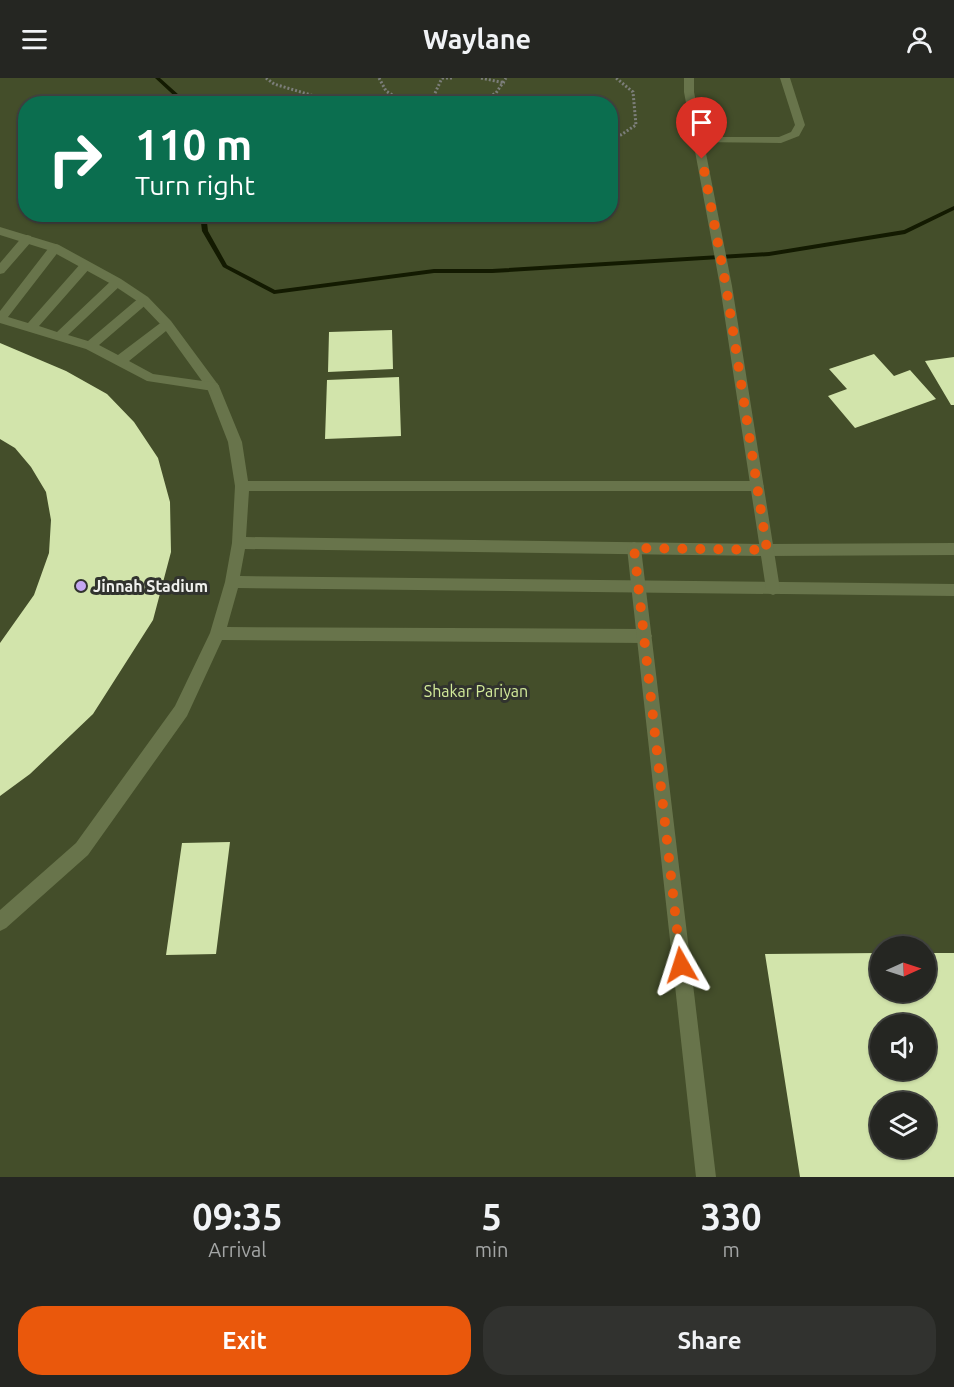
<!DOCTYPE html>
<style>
:root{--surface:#252622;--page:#31322f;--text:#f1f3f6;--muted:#a3a5a5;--line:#424340;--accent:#ea580c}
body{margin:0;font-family:Ubuntu,sans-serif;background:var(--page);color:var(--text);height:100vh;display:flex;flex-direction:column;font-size:22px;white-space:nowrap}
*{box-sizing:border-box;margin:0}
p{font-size:20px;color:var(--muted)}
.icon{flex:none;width:33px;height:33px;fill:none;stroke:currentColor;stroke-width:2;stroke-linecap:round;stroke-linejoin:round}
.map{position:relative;height:1099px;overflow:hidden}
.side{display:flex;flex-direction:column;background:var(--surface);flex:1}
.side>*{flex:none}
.top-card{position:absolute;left:18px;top:18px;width:600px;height:126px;border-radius:24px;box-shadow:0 2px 4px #0004,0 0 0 2px var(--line);background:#0b6e4f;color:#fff;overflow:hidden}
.needle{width:39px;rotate:87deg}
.fabs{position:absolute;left:870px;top:858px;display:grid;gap:12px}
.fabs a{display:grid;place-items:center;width:66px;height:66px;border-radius:50%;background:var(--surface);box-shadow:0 2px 4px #0004,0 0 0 2px var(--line);font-size:30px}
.pin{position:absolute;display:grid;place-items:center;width:51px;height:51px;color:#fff;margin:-62px -26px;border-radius:50% 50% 50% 0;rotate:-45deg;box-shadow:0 0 6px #0007}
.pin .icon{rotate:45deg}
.me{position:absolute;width:66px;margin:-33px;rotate:354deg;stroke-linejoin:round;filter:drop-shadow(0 0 4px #0008)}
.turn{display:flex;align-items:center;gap:21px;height:126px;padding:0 18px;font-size:27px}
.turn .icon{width:78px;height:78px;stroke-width:2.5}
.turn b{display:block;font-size:42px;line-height:51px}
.eta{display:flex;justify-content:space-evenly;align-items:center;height:102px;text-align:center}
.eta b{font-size:36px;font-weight:700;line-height:42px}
.primary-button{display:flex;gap:12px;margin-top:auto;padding:12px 18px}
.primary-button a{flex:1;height:69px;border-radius:24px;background:var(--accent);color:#fff;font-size:24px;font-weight:700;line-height:69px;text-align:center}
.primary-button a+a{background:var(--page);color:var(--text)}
header{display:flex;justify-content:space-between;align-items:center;height:78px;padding:0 18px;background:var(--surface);font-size:27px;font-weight:700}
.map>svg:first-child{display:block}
</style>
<header><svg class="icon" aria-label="menu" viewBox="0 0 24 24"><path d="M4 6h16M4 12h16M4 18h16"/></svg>Waylane<svg class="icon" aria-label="person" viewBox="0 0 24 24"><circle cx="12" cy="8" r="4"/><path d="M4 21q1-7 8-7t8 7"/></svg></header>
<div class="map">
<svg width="954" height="1099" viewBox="0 0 954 1099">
<rect width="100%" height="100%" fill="#31332e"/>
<path fill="#444e2a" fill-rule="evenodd" d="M0 0H954V1099H0ZM26 26H610V136H26ZM880 868H926V914H880ZM880 946H926V992H880ZM880 1024H926V1070H880Z"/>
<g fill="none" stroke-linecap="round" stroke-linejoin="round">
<path fill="#131a01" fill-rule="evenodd" d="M155 0H160L189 26H183Z
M954 128V132L905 156 769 178 492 195H434L274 216 223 189 202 153 200 136H206L208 153 227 187 275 212 434 191H492L769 174 904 152Z"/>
</g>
<path fill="#d2e4ab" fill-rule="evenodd" d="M392 252 393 291 328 294 329 254Z
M0 265 66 293 107 316 134 344 158 380 170 424 171 474 153 542 93 636 30 696 0 718V565L34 517 49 475 51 442 46 414 31 389 15 370 0 361Z
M874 276 894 298 910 292 936 321 855 350 828 318 847 311 829 291Z
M954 279V327H951L925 283Z
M399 299 401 358 325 361 327 302Z
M230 764 216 876 166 877 182 765Z
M880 875V914H926V875H954V1099H800L765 876ZM880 946H926V992H880ZM880 1024H926V1070H880Z"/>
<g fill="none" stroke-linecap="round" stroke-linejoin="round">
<path stroke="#7c7e7a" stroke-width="3" stroke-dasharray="2 2" stroke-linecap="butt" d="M266 0 274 6 341 26
M379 0 386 13 407 26
M442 0H454
M481 0 505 5
M430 26 442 0
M475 26 496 15 506 0
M610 64 636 47 633 14 616 0"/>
<path fill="#68744b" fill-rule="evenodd" d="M780 0H790L805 47 799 58 781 65 695 64 694 62 699 59H779L791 54 795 47Z
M0 149 59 167 121 201 148 219 171 243 219 308 242 364 248 403H757L764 408 757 413H249L246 459 767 466 954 465V477L767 478 245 471 240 498 954 506V518L238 510 227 549 644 551 649 553 652 558 649 563 644 565 222 562 187 638 88 777 6 850 0 853V832L76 765 175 628 210 555 225 504 232 465 235 408 228 364 207 310 163 249 140 225 113 207 51 173 0 157Z"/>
<path fill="#68744b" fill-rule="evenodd" d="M27 157 31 158V164L4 195 0 196V185L23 158Z
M55 166 59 167V173L8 239 28 245 82 184H90V190L39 248 57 254 113 201H121V207L68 257 88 263 140 219H148V225L99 267 118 277 163 243H171V249L129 283 153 296 217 305 219 308 217 311 213 313 147 303 86 271 0 245V233L51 167Z"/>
<path fill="#68744b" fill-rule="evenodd" d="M684 0H694V14L732 208 780 511 778 515 773 517 768 515 766 511 720 208 684 14Z
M634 464 639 466 641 470 716 1099H696L627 470 629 466Z"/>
</g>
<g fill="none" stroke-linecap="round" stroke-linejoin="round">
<path stroke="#ea580c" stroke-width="10" stroke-dasharray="0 18" d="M681 887 634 470 767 472 726 208 702 81"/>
</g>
<circle fill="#c4a7f1" stroke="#31332e" stroke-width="2" cx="81" cy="508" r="6"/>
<g text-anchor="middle" stroke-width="6" stroke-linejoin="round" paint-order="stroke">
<g font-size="16" font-weight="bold" fill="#f0f1ee" stroke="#31332e" text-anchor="start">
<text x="93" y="514">Jinnah Stadium</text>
</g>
<g font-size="16" fill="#d4ec9b" stroke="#31332e">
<text x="476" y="619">Shakar Pariyan</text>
</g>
</g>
</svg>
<div class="fabs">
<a><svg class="needle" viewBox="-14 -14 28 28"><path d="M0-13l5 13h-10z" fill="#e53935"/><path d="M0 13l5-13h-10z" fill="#a3a5a5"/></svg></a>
<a><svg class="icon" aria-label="sound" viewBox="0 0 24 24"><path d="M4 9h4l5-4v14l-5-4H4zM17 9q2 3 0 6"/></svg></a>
<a><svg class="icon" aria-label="layers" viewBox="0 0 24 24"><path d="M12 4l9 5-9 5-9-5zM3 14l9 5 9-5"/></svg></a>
</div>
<div class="pin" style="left:702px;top:81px;background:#d93025"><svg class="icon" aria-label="arrive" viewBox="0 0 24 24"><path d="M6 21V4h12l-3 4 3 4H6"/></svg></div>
<svg class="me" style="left:681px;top:887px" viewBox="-20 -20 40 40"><path d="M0-17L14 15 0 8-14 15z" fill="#ea580c" stroke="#fff" stroke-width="4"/></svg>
<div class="top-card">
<div class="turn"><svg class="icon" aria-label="right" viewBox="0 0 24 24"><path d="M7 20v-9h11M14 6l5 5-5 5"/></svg><div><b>110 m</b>Turn right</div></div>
</div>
</div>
<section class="side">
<div class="eta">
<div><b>09:35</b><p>Arrival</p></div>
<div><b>5</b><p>min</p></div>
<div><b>330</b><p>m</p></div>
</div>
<div class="primary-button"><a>Exit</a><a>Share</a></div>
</section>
